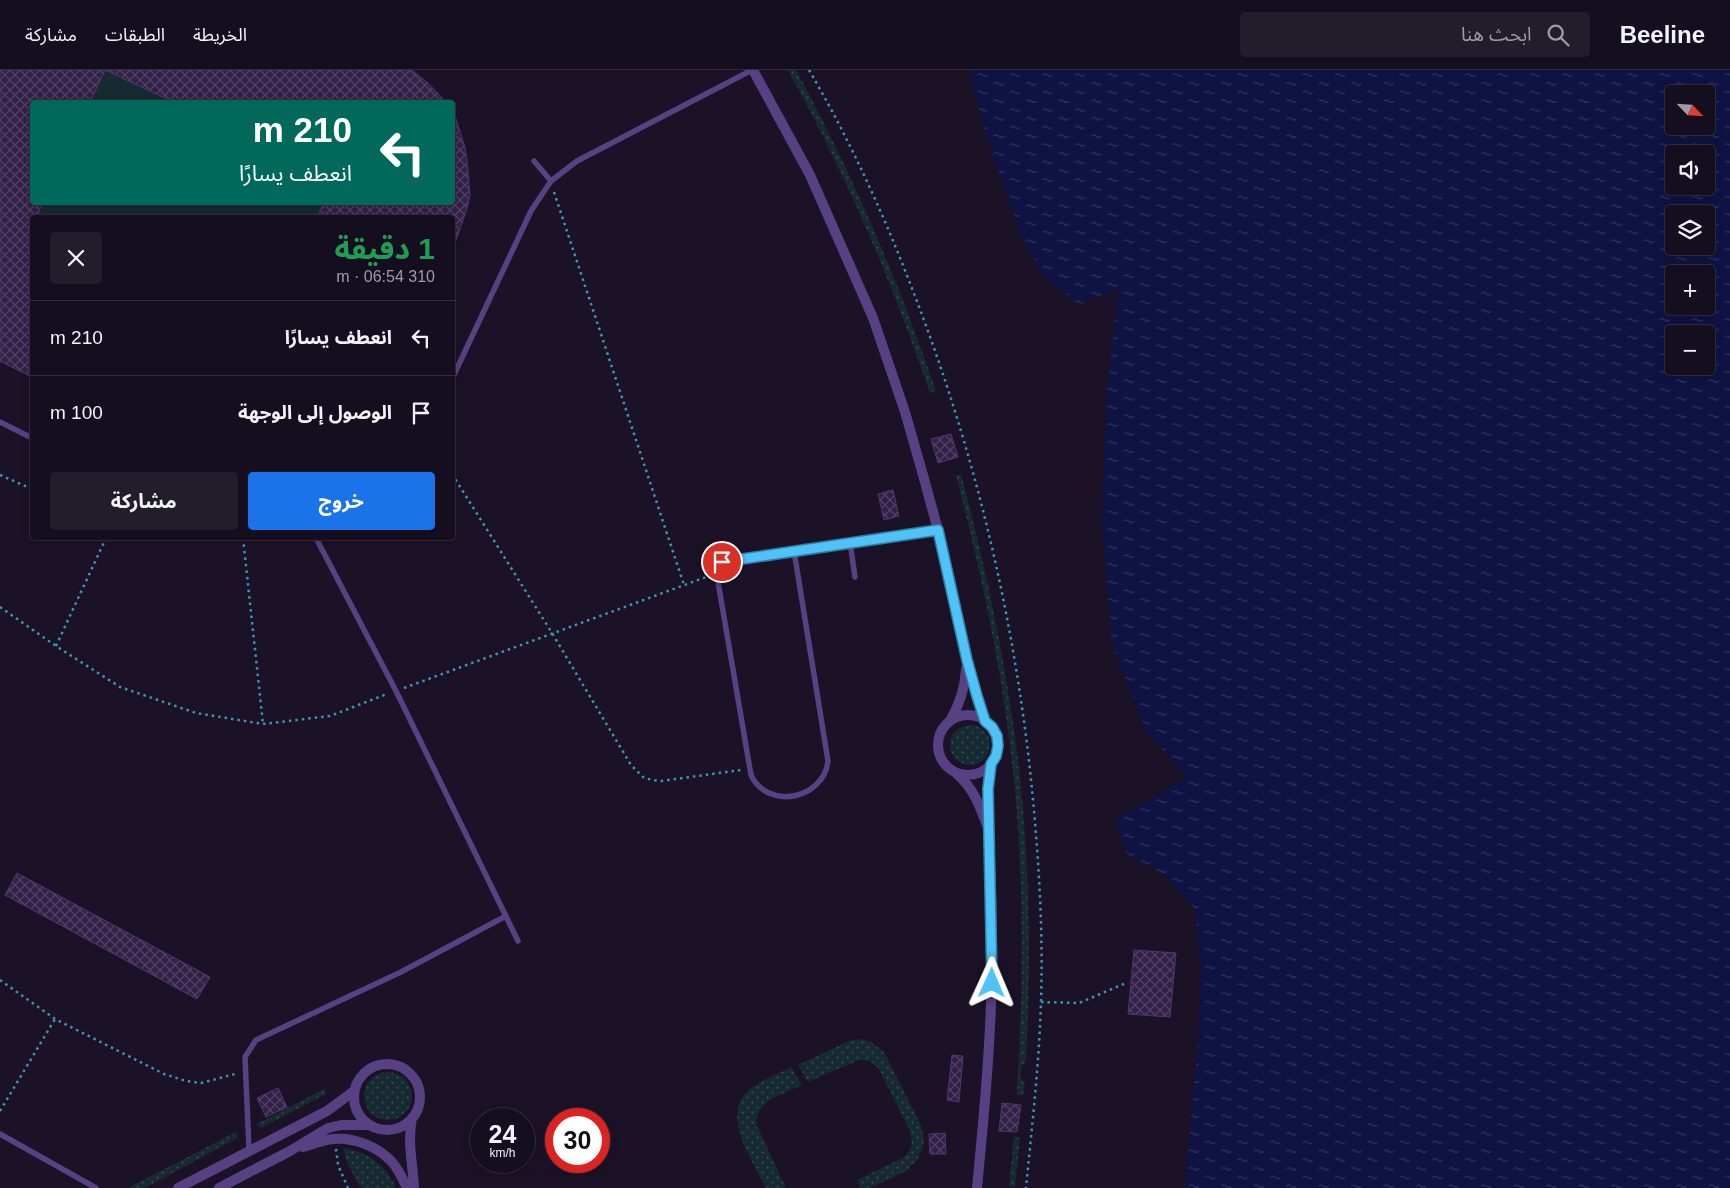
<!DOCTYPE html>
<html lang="ar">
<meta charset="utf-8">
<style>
:root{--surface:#150e1e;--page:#221c2b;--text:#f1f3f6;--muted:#9d9ca4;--line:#342e3c;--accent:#1a73e8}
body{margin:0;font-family:Helvetica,"Noto Sans Arabic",sans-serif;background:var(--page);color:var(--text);direction:rtl;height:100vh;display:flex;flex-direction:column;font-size:19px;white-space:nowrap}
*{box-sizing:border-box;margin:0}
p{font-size:16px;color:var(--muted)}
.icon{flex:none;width:28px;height:28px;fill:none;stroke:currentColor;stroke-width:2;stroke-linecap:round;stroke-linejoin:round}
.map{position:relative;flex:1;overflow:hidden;direction:ltr}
.sheet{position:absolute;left:30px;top:145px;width:425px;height:325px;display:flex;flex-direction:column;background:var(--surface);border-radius:5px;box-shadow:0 2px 8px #0003,0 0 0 1px var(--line);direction:rtl}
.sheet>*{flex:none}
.guide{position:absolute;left:30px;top:30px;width:425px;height:105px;border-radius:5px;box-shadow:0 2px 8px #0003,0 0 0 1px var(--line);direction:rtl;background:#00695c;color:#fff;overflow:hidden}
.needle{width:32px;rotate:115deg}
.buttons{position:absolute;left:1665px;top:15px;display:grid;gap:10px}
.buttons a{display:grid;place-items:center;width:50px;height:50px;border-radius:5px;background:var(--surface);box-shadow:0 2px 8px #0003,0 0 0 1px var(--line);font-size:25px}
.speed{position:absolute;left:470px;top:1038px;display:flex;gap:10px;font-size:25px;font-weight:700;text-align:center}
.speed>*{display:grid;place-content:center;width:65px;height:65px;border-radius:50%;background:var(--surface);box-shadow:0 2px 8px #0003,0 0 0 1px var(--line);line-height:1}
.speed small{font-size:12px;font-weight:400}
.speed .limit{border:8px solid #d22;background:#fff;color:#111}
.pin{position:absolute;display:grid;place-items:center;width:42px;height:42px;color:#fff;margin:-21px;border:2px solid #fff;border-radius:50%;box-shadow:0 1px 5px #0007}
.me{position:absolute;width:55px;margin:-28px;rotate:1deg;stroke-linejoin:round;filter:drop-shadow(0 0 4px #0008)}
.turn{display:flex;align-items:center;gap:18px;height:105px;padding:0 20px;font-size:22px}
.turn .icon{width:65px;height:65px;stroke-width:2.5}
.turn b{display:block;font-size:35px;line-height:42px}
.round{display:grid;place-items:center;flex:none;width:52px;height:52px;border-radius:5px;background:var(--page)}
.overview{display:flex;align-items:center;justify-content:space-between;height:85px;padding:0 20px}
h1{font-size:30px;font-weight:700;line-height:38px;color:#1e9e55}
.cta{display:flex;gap:10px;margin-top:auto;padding:10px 20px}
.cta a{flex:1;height:58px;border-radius:5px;background:var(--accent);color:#fff;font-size:20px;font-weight:700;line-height:58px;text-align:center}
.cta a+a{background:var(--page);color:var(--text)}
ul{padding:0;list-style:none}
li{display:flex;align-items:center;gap:15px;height:75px;padding:0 20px;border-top:1px solid var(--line)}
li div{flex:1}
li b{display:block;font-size:19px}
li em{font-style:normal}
header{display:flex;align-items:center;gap:30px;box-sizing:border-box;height:70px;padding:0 25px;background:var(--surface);border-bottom:1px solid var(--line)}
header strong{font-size:24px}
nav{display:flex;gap:28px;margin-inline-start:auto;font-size:18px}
.search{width:350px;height:45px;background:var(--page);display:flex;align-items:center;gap:12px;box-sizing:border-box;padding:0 18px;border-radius:5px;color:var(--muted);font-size:19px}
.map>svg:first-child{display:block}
</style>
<header>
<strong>Beeline</strong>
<div class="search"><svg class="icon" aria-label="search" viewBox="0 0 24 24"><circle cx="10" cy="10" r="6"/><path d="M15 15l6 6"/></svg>ابحث هنا</div>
<nav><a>الخريطة</a><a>الطبقات</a><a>مشاركة</a></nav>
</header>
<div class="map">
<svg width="1730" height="1118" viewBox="0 0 1730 1118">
<defs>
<pattern id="grass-dots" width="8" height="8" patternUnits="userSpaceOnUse" patternTransform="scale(1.25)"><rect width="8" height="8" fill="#162a32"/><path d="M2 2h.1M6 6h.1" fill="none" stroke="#384851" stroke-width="1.8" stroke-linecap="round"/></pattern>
<pattern id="water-ripples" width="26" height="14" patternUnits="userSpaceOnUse" patternTransform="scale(1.25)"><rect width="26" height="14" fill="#0f1344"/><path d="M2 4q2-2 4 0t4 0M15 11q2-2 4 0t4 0" fill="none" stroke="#323560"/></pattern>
<pattern id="building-cross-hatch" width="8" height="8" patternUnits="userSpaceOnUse" patternTransform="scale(1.25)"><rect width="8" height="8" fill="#332048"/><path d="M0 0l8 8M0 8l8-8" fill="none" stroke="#514063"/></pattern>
</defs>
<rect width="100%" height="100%" fill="#1c1228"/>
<path fill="url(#grass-dots)" d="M788 0H796C853 105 897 208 936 321L930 323C891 209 846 105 788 0Z
M961 404C984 491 1003 578 1015 667 1030 775 1031 884 1026 992L1021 996V1009L1025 1014 1023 1025H1017C1024 906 1025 787 1009 669 998 579 978 492 956 405Z
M950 675a20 20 0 1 1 40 0a20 20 0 1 1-40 0Z
M861 969 871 972 884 982 921 1055 924 1070 923 1076 917 1090 906 1101 870 1118H860L857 1110 904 1087 910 1080 912 1074 910 1061 879 999 870 991 859 990 808 1012 798 995 849 971Z
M791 997 802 1015C784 1024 753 1031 757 1056L786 1118H766C752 1089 717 1042 753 1017 764 1009 778 1004 791 997Z
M364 1026a24 24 0 1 1 48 0a24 24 0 1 1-48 0Z
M324 1019 326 1024 261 1058 257 1054Z
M236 1062 237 1068 145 1118H128Z
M1014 1067 1020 1068 1015 1117 1009 1116Z
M343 1078C369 1082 386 1095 396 1118H361L348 1095Z"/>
<path fill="#162a32" d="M0 0H412L429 14 446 32H32V132H452L453 45C465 67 473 100 469 125 467 143 460 158 453 174L452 148H32V307L0 291Z"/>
<path fill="url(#water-ripples)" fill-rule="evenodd" d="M969 0H1730V1118H1185L1199 962 1201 903 1195 839 1166 806 1126 783 1116 749 1188 707 1146 661 1112 574 1102 455 1107 320 1119 218 1079 235 1045 207 1022 168 984 58ZM1674 24H1706V56H1674ZM1674 84H1706V116H1674ZM1674 144H1706V176H1674ZM1674 204H1706V236H1674ZM1674 264H1706V296H1674Z"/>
<path fill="url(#building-cross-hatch)" stroke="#523372" d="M0 0H105L90 32H32V132H43L36 148H32V154L29 163 32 165V307L0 291Z
M105 0H412L429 14 446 32H174Z
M455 45 465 78 470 124 467 139 454 176 452 148H317L324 132H452V46Z
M951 364 958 387 938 393 931 369Z
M893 420 899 446 884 450 878 424Z
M17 803 210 907 197 929 5 825Z
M1134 880 1176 883 1170 947 1128 944Z
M952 985 963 986 959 1032 947 1030Z
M278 1018 287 1037 266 1047 257 1028Z
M1002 1033 1021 1035 1017 1062 999 1061Z
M945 1063 946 1084H930L929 1064Z"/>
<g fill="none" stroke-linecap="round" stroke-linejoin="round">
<path stroke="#3a97b3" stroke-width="2.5" stroke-dasharray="2.5 4" stroke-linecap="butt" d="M809 0C850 70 884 145 913 221 979 392 1020 570 1035 752 1040 812 1043 872 1041 932 1039 995 1032 1056 1026 1118
M554 122 684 515
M452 404 552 563 631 695 644 708 653 710 661 711 741 700
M0 405 32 419
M243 468 263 654
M0 537 56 576 120 617 196 643 263 654 330 646 387 624
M56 576 106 468
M404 618 709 506
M0 910 55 949 164 1004 186 1011 201 1013 235 1004
M1041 932 1079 933 1126 913
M0 1041 55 949
M336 1079 338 1095 348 1118"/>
<path stroke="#574183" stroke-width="5.5" d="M534 91 551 111
M452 309 531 141 551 111 577 91 752 0
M0 352 32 368
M316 468 396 621 518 871
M850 472 855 507
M794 481 828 691C824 729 768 741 751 705L717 506 719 495 727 491 938 460
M0 1064 96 1118
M249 1080 245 987 256 970 401 902 506 846"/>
<path stroke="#574183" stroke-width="10" d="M753 0 810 105 873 248 905 342 923 405 938 460 967 590 985 651
M938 675a30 30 0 1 1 60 0a30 30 0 1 1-60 0Z
M950 651C960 634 965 619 966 599
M957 704C973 718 979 734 986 753
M354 1027a33 33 0 1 1 66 0a33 33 0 1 1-66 0Z
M412 1048C407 1072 413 1094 414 1118
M303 1077C313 1074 323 1070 333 1069 353 1067 377 1076 391 1091 398 1098 403 1109 407 1118
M178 1118 327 1041 354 1021
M219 1118 290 1081 328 1058 341 1055H368
M977 1118C984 1045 991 971 992 898 993 838 989 778 988 719L991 694"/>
</g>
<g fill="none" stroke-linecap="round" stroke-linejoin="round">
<g stroke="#337fa1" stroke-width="12">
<path id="route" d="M722 492 938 460 967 590 977 626 985 651 992 657 997 666 998 676 996 686 991 694 988 719 992 913"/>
</g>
<use href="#route" stroke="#4fc3f7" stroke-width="9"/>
</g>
</svg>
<div class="buttons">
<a><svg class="needle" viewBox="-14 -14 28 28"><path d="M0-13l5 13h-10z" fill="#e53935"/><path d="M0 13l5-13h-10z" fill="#9d9ca4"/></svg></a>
<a><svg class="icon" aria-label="sound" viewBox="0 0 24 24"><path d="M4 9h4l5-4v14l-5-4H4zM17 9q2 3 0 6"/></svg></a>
<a><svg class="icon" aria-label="layers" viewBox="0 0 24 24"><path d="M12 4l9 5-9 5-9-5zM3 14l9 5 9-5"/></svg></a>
<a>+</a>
<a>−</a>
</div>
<div class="speed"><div>24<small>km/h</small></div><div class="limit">30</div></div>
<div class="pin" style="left:722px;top:492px;background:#d93025"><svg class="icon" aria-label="arrive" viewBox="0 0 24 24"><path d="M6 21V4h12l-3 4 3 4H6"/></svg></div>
<svg class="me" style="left:992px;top:913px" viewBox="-20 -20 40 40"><path d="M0-17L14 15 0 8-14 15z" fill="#4fc3f7" stroke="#fff" stroke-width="4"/></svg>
<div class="guide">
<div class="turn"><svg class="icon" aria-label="left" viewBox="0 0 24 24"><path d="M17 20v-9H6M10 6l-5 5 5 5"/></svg><div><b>210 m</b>انعطف يسارًا</div></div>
</div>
<section class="sheet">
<div class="overview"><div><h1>1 دقيقة</h1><p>310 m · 06:54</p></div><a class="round"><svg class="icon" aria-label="close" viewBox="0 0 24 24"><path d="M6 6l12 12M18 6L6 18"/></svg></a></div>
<ul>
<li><svg class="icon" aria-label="left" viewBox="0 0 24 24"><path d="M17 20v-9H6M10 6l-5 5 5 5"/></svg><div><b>انعطف يسارًا</b></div><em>210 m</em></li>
<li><svg class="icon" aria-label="arrive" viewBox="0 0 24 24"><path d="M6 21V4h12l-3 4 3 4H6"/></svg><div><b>الوصول إلى الوجهة</b></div><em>100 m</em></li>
</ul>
<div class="cta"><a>خروج</a><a>مشاركة</a></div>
</section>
</div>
